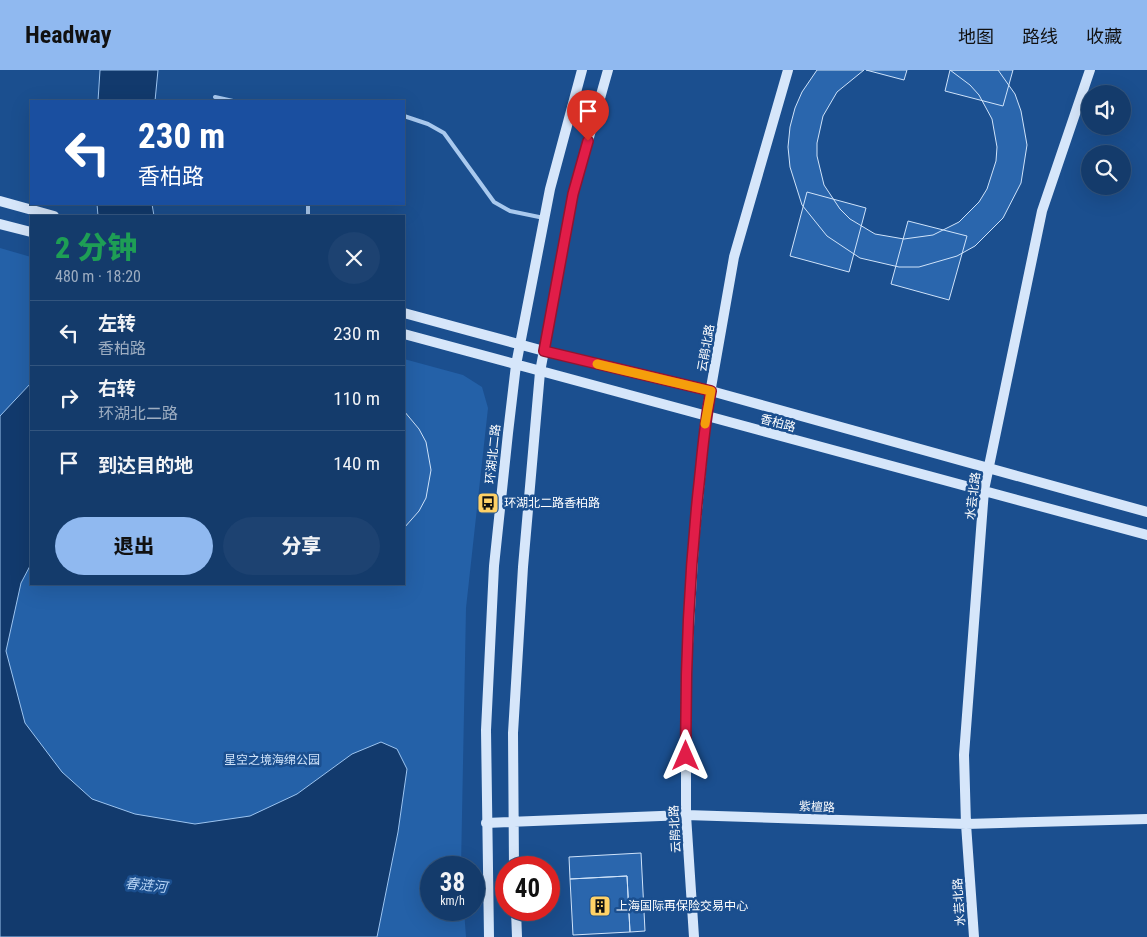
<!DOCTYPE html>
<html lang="zh">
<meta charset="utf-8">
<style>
:root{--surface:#143b6b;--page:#1d4271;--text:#f1f3f6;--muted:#9dadc1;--line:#33557e;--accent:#90b9f0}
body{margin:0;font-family:"Roboto Condensed","Noto Sans SC",sans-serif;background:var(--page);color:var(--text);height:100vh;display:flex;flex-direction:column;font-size:19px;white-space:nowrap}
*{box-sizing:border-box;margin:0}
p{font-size:16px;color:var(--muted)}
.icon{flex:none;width:28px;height:28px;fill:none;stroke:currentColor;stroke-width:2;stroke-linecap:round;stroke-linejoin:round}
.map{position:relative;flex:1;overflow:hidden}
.details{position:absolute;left:30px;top:145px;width:375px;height:370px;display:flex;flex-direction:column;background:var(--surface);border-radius:0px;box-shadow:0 5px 20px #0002,0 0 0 1px var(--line)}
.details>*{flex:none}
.top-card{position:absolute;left:30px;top:30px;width:375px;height:105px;border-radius:0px;box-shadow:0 5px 20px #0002,0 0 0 1px var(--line);background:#1a4fa0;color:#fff;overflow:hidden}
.buttons{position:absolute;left:1081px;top:15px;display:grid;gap:10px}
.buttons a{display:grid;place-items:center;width:50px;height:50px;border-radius:50%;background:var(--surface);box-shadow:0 5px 20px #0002,0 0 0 1px var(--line);font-size:25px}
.speed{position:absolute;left:420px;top:786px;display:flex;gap:10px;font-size:25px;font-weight:700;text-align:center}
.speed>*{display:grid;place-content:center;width:65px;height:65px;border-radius:50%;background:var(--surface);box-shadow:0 5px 20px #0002,0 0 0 1px var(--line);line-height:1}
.speed small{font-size:12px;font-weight:400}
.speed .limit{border:8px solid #d22;background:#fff;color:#111}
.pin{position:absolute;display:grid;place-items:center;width:42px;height:42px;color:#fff;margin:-51px -21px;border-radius:50% 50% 50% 0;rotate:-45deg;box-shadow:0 0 5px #0007}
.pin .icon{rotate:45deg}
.me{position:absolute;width:55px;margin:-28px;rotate:0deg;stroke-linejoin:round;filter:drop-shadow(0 0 4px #0008)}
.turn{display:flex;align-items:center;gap:18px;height:105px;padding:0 25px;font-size:22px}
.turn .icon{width:65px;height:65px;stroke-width:2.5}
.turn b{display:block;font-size:35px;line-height:42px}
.round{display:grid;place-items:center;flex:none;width:52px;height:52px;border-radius:26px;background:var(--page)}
.head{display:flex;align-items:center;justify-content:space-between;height:85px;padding:0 25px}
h1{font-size:30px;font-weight:800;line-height:38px;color:#1e9e55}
.primary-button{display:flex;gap:10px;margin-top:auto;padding:10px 25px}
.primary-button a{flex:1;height:58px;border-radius:30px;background:var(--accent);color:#111;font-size:20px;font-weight:800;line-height:58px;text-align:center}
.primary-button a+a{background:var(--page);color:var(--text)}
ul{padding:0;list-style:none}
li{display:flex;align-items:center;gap:15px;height:65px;padding:0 25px;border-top:1px solid var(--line)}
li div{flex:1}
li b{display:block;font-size:19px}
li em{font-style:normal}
header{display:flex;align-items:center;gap:30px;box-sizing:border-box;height:70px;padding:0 25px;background:var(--accent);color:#111}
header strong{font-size:24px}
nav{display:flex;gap:28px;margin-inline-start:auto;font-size:18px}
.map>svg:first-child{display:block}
</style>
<header>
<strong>Headway</strong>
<nav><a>地图</a><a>路线</a><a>收藏</a></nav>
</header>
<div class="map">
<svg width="1147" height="867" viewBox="0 0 1147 867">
<rect width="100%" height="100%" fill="#1b4f8f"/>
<path fill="#2461a8" d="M0 178 31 187V514H404V289L463 305 482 317 488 338 466 538 461 797 431 798V840H464L466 867H0Z"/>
<path fill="#123a6d" stroke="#9cc4f0" d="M100 0H158L155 31H98Z
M97 134H152L154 146H98Z
M31 313V494L21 513 6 581 25 653 62 702 92 729 135 744 195 754 250 746 297 724 352 684 381 672 397 679 407 699 398 762 377 867H0V346Z"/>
<path fill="#2a66ad" stroke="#cfe3fa" d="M817 0H864L837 22 823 46 817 73V86L824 115 840 139 850 149 875 164 904 169 933 165 959 152 979 132 987 119 996 91 997 77 992 49 979 25 970 15 950 0H998L1015 24 1021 41 1027 75 1021 113 1003 148 975 176 957 186 919 197H899L860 188 827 166 802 135 790 97 788 77 790 57 795 38 802 22Z
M866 0H907L904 10Z
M950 0H1013L1003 36 945 21Z
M807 122 866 138 849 202 790 186Z
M908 151 967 166 949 230 891 214Z
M404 341 419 359 426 372 431 400 426 428 419 441 404 458Z
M641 783 645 861 630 862 627 806 570 809 569 787Z
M627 806 630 862 573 865 570 809Z"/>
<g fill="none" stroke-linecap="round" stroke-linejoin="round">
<path stroke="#a9c9ee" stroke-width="4" d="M215 27 233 31
M404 46 428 54 444 63 494 132 510 141 544 148
M308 146V134"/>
<path stroke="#d6e6fa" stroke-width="10" d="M0 131 54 146
M0 154 31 162
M404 243 544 281 711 321 1147 442
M404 264 1147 465
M486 753 686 745 966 754 1147 749
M514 798 513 663 523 497 540 302 573 124 608 0
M516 840 517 867
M489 867 486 660 494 496 508 363 516 295 550 119 582 0
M694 867 686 745V608L694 471 706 346 734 187 788 0
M974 867 966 754 964 685 984 420 1042 141 1090 0"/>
</g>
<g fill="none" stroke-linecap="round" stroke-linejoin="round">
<g stroke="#92132f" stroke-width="12">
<path id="route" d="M588 71 573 124 544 281 711 321C704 355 702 389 698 423 689 511 685 599 686 686"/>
</g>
<use href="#route" stroke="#e11d48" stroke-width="9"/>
<path stroke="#f59e0b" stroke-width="9" d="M597 294 711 321 705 354"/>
</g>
<defs>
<g id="bus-square" transform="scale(1.125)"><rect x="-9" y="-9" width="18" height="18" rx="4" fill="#ffd166" stroke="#1b4f8f"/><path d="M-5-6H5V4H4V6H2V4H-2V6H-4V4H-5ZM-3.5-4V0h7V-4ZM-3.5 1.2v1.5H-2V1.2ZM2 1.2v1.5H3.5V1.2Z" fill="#111"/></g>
<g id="building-square" transform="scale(1.125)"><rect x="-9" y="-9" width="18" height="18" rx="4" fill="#ffd166" stroke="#1b4f8f"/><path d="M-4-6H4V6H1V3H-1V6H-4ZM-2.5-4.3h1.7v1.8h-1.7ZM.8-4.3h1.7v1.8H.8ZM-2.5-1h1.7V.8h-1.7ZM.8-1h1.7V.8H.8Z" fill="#111"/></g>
</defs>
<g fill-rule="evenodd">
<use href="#bus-square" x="488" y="433"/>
<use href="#building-square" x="600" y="836"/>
</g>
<g text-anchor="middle" stroke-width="5" stroke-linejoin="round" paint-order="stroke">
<g font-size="12" fill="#fff" stroke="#1b4f8f">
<text transform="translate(706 278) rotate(-80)" y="4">云鹃北路</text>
<text transform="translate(778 353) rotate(15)" y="4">香柏路</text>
<text transform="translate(493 384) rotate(-84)" y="4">环湖北二路</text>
<text transform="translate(973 426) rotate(-83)" y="4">水芸北路</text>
<text transform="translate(817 737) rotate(2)" y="4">紫檀路</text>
<text transform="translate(675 759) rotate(-93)" y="4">云鹃北路</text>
<text transform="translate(959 832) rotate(-94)" y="4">水芸北路</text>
</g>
<g font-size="12" fill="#fff" stroke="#1b4f8f" text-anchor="start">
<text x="504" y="437">环湖北二路香柏路</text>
<text x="616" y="840">上海国际再保险交易中心</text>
</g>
<g font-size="12" fill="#cfe3fa" stroke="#1b4f8f">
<text x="272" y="694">星空之境海绵公园</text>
</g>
<g font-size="14" font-style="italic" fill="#b5d3f5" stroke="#1b4f8f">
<text transform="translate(146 815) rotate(6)" y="5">春涟河</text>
</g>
</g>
</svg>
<div class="buttons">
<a><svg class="icon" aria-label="sound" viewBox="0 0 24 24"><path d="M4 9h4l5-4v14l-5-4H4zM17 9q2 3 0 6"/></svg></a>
<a><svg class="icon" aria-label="search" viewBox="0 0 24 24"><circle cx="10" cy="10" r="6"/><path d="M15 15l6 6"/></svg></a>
</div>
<div class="speed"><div>38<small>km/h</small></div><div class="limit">40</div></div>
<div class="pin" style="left:588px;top:71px;background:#d93025"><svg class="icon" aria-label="arrive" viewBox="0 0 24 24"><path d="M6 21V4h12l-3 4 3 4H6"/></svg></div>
<svg class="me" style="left:686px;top:686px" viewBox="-20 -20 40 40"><path d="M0-17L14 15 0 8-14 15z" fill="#e11d48" stroke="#fff" stroke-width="4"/></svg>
<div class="top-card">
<div class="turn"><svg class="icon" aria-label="left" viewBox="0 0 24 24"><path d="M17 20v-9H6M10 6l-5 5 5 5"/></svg><div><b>230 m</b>香柏路</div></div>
</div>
<section class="details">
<div class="head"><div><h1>2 分钟</h1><p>480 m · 18:20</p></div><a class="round"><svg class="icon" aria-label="close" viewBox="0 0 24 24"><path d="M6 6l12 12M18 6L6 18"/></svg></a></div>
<ul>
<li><svg class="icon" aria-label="left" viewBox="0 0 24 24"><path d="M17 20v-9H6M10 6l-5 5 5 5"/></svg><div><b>左转</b><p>香柏路</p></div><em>230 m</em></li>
<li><svg class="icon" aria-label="right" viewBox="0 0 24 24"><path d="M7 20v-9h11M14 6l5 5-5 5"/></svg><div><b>右转</b><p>环湖北二路</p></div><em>110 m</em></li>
<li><svg class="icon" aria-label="arrive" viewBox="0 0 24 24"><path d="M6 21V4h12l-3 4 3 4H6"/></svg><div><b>到达目的地</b></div><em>140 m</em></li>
</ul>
<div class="primary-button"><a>退出</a><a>分享</a></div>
</section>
</div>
